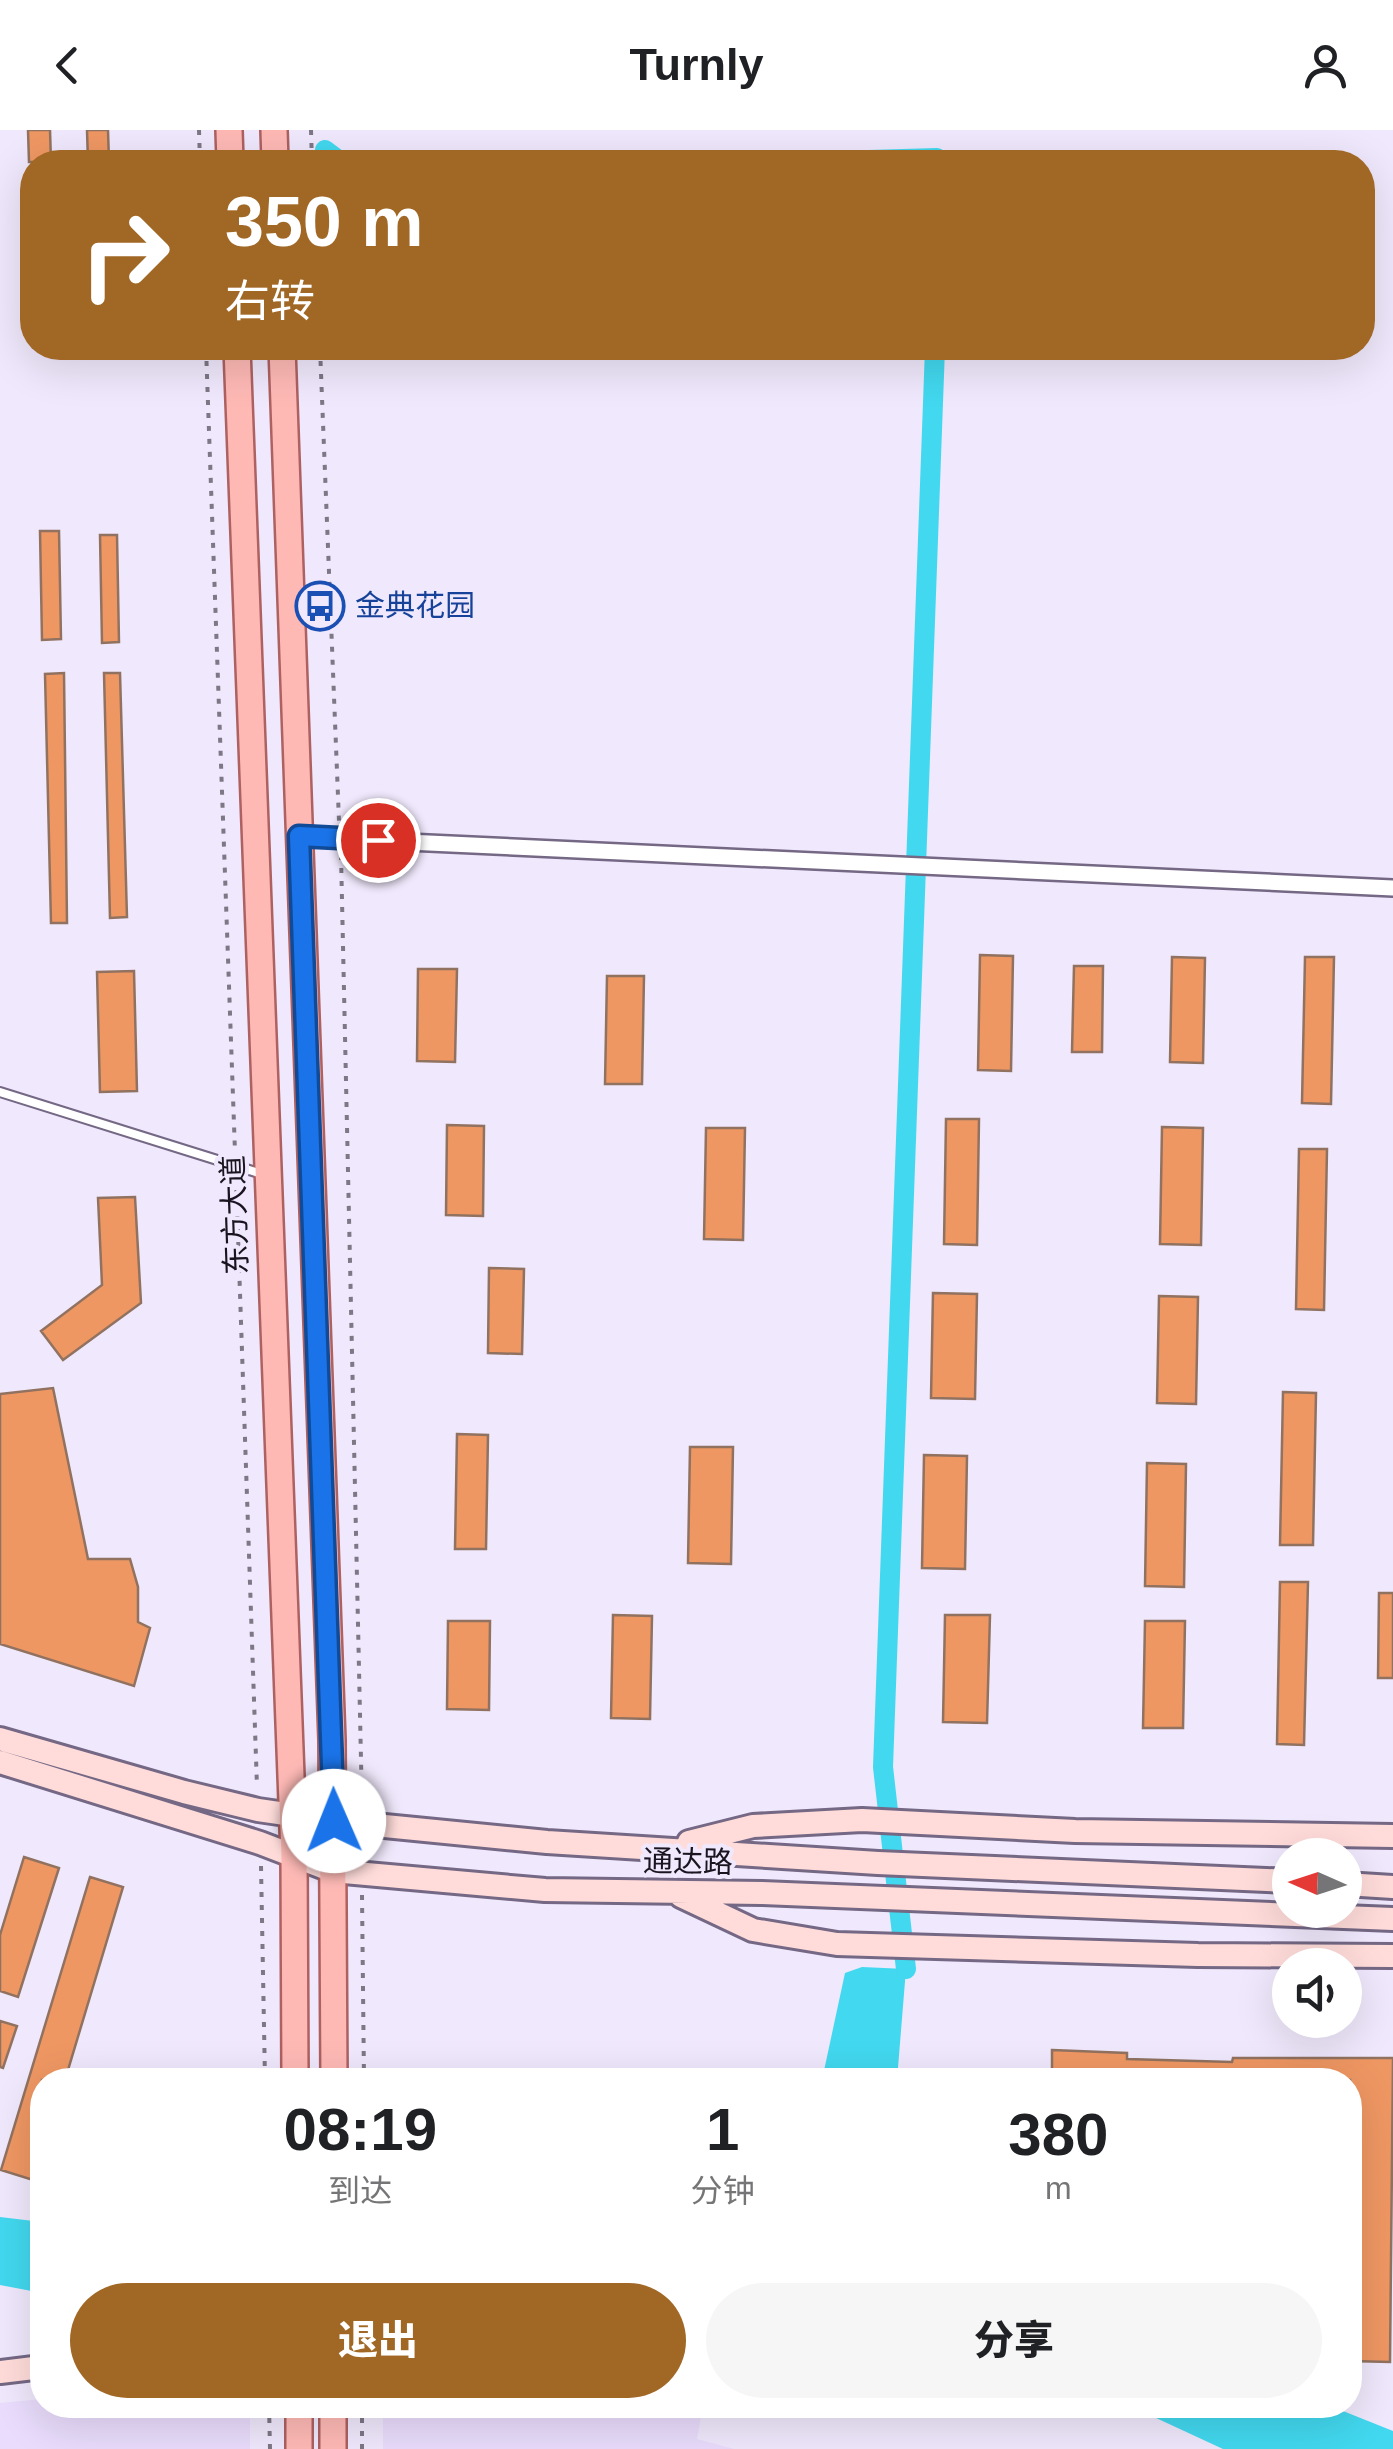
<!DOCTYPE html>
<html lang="zh">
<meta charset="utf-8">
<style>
:root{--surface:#fff;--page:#f6f6f6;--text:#202124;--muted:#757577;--accent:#a06725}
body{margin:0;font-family:Helvetica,"Noto Sans SC",sans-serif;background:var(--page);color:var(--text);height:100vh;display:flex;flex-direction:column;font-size:38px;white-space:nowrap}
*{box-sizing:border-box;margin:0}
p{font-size:32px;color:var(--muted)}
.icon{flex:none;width:55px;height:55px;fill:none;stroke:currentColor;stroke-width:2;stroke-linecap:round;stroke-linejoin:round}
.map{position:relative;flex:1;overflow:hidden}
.details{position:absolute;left:30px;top:1938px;width:1332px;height:350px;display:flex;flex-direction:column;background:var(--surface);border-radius:40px;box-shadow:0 10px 40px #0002}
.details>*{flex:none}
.top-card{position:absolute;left:20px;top:20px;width:1355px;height:210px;border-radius:40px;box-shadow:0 10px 40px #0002;background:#a06725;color:#fff;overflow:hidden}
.needle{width:65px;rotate:273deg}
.fabs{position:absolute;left:1272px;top:1708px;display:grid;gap:20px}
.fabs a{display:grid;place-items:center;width:90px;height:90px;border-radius:50%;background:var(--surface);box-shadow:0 10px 40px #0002;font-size:50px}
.pin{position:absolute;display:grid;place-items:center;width:85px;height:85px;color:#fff;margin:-42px;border:5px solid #fff;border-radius:50%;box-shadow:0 2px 10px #0007}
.me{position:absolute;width:110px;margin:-55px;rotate:359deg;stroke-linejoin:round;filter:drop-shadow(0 0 8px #0008)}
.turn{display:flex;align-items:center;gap:35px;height:210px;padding:0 40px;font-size:45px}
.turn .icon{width:130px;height:130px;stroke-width:2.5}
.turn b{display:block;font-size:70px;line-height:85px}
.eta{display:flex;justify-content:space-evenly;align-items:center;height:170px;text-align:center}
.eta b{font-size:60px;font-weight:800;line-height:70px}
.action{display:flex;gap:20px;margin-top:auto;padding:20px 40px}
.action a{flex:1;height:115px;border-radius:60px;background:var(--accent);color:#fff;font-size:40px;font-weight:800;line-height:115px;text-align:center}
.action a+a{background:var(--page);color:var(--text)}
header{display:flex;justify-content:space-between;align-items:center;height:130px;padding:0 40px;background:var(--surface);font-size:45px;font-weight:800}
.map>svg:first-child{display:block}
</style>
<header><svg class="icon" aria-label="back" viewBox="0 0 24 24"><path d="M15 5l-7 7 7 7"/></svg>Turnly<svg class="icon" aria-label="person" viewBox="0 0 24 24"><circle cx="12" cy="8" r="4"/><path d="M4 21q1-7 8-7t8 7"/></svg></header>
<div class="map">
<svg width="1393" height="2319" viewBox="0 0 1393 2319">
<rect width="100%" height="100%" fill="#f0e8fc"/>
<path fill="#e9dcfc" d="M42 2269V2275H250V2319H0V2273Z
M383 2275H703L697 2309 734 2319H383Z"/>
<path fill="#42d8ef" d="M862 1837 906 1839 897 1950H822L845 1843Z
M0 2087 42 2092V2163L0 2155Z
M1128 2275H1328L1393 2301V2319H1223Z"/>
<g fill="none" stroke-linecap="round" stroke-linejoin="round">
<path stroke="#42d8ef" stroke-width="20" d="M325 20 341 32
M800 32 937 28 936 32
M906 1839 883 1637 935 218"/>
</g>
<path fill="#ef9763" stroke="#917260" stroke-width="2.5" d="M28 0H50L51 32H29Z
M87 0H108L109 32H88Z
M40 401H59L61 509 42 510Z
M100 405H117L119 512 102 513Z
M64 543 67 793H51L45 544Z
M104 543H120L127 787 110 788Z
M980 825 1013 826 1011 941 978 940Z
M1172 827 1205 828 1203 933 1170 932Z
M1305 827H1334L1331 974 1302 973Z
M1074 836H1103L1102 922H1072Z
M418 839H457L455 932 417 931Z
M134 841 137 961 100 962 97 842Z
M607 846H644L642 954H605Z
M946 989H979L977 1115 944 1114Z
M447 995 484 996 483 1086 446 1085Z
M1162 997 1203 998 1201 1115 1160 1114Z
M706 998H745L743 1110 704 1109Z
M1299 1019H1327L1324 1180 1296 1179Z
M135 1067 141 1173 63 1230 41 1201 102 1155 98 1068Z
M489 1138 524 1139 522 1224 488 1223Z
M933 1163 977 1164 975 1269 931 1268Z
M1159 1166 1198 1167 1196 1274 1157 1273Z
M53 1258 88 1429H130L138 1457V1492L150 1498 134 1556 0 1514V1264Z
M1283 1262 1316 1263 1313 1415H1280Z
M457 1304 488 1305 486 1419H455Z
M690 1317H733L731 1434 688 1433Z
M924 1325 967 1326 965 1439 922 1438Z
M1147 1333 1186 1334 1184 1457 1145 1456Z
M1280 1452H1308L1304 1615 1277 1614Z
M1379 1463H1393V1548H1378Z
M613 1485 652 1486 650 1589 611 1588Z
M945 1485H990L987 1593 943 1592Z
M448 1491H490L489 1580 447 1579Z
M1145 1491H1185L1183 1598H1143Z
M24 1727 59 1738 18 1867 0 1861V1805Z
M90 1747 123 1757 65 1950H42V2020L33 2050 1 2040Z
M0 1891 17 1896 3 1938 0 1937Z
M1052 1920 1127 1923V1929L1232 1932 1233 1928H1393L1390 2232 1350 2231V1950H1052Z"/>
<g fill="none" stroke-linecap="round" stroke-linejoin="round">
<g stroke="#746885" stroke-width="12">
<path id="lane" d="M0 962 262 1044"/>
</g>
<g stroke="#746885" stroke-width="20">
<path id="street" d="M299 707 1393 758"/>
</g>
<g stroke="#746885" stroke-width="28">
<path id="secondary" d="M0 1609 184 1662 258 1680 334 1691 547 1712 878 1733 1290 1751
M0 1632 260 1713 333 1741 545 1760 762 1763 1393 1789
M689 1712 753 1696 862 1690 1075 1701 1393 1706
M1345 1754 1393 1757
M681 1766 753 1800 837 1814 1198 1825 1393 1826
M0 2242 42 2237"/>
</g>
<g stroke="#ae6161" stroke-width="30">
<path id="primary" d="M229 0 230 32
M274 0 275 32
M237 218 294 1725 295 1950
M282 218 332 1610 334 1950
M299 2275V2319
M333 2275V2319"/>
</g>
<path stroke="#7d7786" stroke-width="4" stroke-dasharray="5 8" stroke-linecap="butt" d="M199 0 200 32
M311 0 312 32
M206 218 235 1022
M320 218 339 691
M341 725 362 1675
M236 1047 257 1657
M261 1736 265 1950
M362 1765 364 1950
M269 2275 270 2319
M362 2319V2275"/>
<use href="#lane" stroke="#fff" stroke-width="8"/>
<use href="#street" stroke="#fff" stroke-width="15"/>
<use href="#secondary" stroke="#ffdcda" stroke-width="22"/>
<use href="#primary" stroke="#feb9b5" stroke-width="25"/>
</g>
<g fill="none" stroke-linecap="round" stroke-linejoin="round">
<g stroke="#114b97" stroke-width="25">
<path id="route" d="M334 1691 299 706 378 710"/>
</g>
<use href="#route" stroke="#1a73e8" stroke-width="18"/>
</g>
<defs>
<g id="bus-ring" transform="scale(2.5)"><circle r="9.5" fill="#f0e8fc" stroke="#1a4fb4" stroke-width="1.5"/><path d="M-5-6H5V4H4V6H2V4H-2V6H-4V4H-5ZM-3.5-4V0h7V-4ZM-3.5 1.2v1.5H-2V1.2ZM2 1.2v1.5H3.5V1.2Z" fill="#1a4fb4"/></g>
</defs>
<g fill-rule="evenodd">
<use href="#bus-ring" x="320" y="476"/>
</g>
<g text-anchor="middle" stroke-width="8" stroke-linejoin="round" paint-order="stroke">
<g font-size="30" fill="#164399" stroke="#f0e8fc" text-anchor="start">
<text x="355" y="486">金典花园</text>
</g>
<g font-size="30" fill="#19141f" stroke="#f0e8fc">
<text transform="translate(235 1085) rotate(-92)" y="10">东方大道</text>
<text transform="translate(688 1732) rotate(1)" y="10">通达路</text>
</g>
</g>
</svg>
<div class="fabs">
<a><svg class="needle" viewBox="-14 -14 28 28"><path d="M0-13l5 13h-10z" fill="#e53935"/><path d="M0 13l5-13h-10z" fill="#757577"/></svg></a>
<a><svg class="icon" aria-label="sound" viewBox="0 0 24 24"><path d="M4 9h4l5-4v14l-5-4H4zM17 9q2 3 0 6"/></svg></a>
</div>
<div class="pin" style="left:378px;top:710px;background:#d93025"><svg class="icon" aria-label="arrive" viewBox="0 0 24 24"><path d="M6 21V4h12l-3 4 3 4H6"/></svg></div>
<svg class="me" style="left:334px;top:1691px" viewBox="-20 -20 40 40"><circle r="19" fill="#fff"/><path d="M0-13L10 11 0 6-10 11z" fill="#1a73e8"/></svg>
<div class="top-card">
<div class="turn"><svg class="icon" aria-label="right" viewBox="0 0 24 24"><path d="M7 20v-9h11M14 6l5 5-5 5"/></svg><div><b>350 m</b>右转</div></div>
</div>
<section class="details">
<div class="eta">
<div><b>08:19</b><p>到达</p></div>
<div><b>1</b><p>分钟</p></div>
<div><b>380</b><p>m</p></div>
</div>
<div class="action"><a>退出</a><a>分享</a></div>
</section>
</div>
